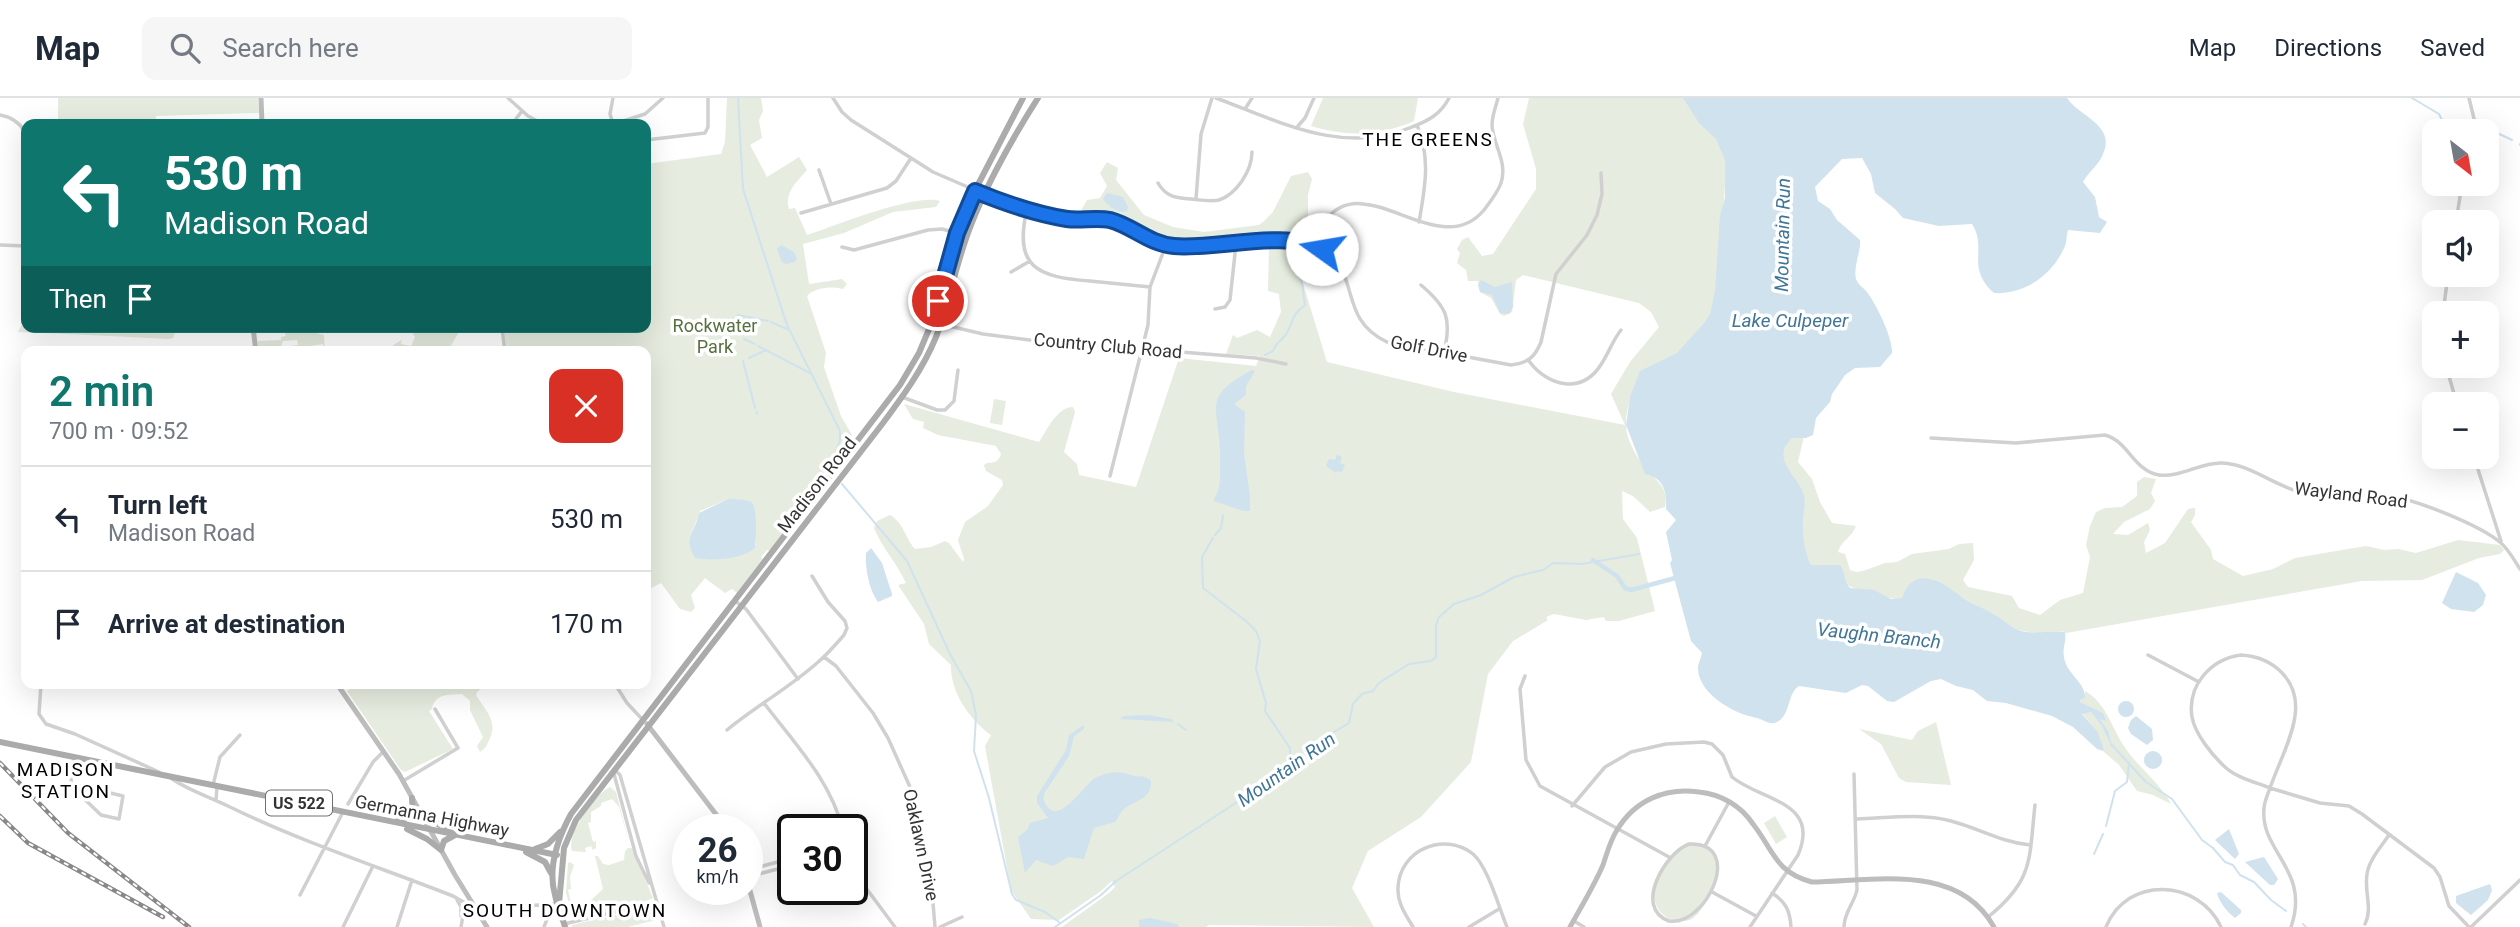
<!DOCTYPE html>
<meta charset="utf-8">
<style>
:root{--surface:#fff;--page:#f6f6f7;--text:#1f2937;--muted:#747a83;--line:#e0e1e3;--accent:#0f766e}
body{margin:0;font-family:Roboto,sans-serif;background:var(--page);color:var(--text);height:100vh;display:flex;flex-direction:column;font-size:26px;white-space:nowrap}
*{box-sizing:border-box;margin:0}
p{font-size:23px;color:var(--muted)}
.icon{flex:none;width:38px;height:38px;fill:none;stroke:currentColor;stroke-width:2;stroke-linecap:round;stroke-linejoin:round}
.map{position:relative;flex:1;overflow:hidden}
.details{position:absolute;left:21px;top:248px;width:630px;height:343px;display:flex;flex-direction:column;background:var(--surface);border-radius:14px;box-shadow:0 7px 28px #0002}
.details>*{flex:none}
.hud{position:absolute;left:21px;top:21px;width:630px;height:214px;border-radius:14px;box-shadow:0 7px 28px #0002;background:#0f766e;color:#fff;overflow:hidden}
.needle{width:46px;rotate:149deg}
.tools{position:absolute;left:2422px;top:21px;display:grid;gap:14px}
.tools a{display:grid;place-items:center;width:77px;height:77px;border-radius:14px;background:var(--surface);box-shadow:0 7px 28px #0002;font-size:35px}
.speed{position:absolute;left:672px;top:716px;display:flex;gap:14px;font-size:35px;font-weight:700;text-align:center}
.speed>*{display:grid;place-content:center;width:91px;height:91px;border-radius:50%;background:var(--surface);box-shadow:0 7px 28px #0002;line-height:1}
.speed small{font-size:18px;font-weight:400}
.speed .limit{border:4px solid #111;border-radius:10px;background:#fff;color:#111}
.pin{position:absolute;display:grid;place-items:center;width:60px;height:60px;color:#fff;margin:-30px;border:4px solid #fff;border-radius:50%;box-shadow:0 2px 7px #0007}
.me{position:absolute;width:77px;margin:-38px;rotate:283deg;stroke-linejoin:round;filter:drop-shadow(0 0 5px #0008)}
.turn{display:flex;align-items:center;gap:24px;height:147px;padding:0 28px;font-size:32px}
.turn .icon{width:91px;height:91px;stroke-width:2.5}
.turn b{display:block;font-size:49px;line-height:60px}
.then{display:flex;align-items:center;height:66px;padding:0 28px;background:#0003;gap:14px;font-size:26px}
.round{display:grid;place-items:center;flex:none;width:74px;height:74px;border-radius:14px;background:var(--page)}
.headline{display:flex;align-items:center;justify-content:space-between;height:119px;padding:0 28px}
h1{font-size:42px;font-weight:600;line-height:52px;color:var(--accent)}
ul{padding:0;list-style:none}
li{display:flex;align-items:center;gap:21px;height:105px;padding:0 28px;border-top:2px solid var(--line)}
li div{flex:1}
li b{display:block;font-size:26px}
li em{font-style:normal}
header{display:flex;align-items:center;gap:42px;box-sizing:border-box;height:98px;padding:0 35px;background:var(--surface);border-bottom:2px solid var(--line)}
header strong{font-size:33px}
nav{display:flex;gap:38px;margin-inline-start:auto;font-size:24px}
.search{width:490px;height:63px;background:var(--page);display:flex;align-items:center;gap:18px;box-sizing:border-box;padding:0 24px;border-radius:14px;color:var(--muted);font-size:26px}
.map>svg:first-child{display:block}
</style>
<header>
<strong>Map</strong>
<div class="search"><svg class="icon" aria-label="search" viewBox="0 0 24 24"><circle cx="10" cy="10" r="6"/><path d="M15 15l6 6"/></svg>Search here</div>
<nav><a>Map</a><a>Directions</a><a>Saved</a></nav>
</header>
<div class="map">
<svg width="2520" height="829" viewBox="0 0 2520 829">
<rect width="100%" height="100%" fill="#fff"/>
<path fill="#e6ecdf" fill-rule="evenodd" d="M58 0H258L259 15 156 18V26H58Z
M727 0H761L763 13 759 22 762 40 750 47 767 79 799 59 807 72C797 84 784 94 789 111L795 110 807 137C835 128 915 95 940 103L936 109 893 114 844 135 803 146 809 186 842 181 847 186 843 191C833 188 815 189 807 198L826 255 824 269 841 318 852 337 797 417 770 452H767L761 459 763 461 737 495 732 491 725 495 705 480 691 497 695 510 691 514 680 511 661 485 648 492 646 488V254H507L504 229H646V66L721 56 725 44ZM728 401 748 403 753 407 756 447 736 459 695 460C684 437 694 434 700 413Z
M1323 0H1418L1414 23C1380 38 1347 39 1311 28Z
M1529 0H1686L1728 50 1715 215 1688 249 1630 299C1629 308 1625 318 1626 327 1626 343 1640 365 1651 376 1661 387 1668 392 1665 409L1650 414 1633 398 1622 393 1623 421 1637 440 1655 513 1619 523H1606L1604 519 1586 522 1554 516 1546 519 1548 522 1513 543 1488 576 1471 664 1421 719 1368 753 1352 790 1374 829 1209 827 1206 829H1062L1109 795 1115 789 1112 783 1101 793 1059 822 1031 821 1011 792 985 648 991 637C970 622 950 594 951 567L929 546 924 526 898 487 906 485C897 465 882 450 874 430L877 423 890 417C904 425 905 440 915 451L931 449 945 443 949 445 963 464 964 461 958 442 965 424 988 408 1003 387 1002 382 986 373 984 367 987 365C994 365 999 363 1001 356L996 348 938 337 923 330 924 324 913 321 904 306 1039 344C1047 332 1057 309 1073 309L1075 314 1064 354 1077 366 1079 377 1136 389 1179 260 1256 268 1260 258 1226 256 1233 237 1237 240 1257 232 1270 239 1281 214 1279 196 1268 193 1269 150 1293 147 1310 149 1301 179 1327 264 1454 294 1625 327 1611 296 1630 264 1659 229 1651 214 1639 205 1523 177 1516 182 1512 214 1504 218 1500 216 1491 200 1480 194 1478 183H1468L1466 172 1457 165 1460 155 1457 151 1462 142 1468 139 1482 158 1493 156 1536 91V71L1523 26Z
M1107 64 1118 70 1116 82 1144 117 1173 129 1204 134 1259 127 1263 124 1273 114 1291 78 1308 74 1312 81 1308 97V124L1305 138 1186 145 1155 137 1119 119 1081 117 1080 114 1087 102 1100 100 1107 88 1100 75Z
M26 218V229H177L173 240 168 241C118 238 68 236 18 234Z
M282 229H313L316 235 324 237 325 254 323 246 291 251 290 248 298 247 297 242 283 243 281 248 258 250V243L281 242V239L286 238Z
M412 229H462L447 254H400V251L393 247 402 242 401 246 411 248 415 239 410 231Z
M994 301 1006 303 1002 327 990 325Z
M1804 338 1798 364 1812 381 1820 404 1832 425 1856 428C1852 439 1841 443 1838 454L1845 456 1850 472 1856 474 1863 473 1885 465 1897 464 1912 456 1949 451 1959 446 1973 445 1974 462 1963 482 1968 489 2012 498 2019 510 2040 517 2060 502 2083 495 2090 459 2086 447 2090 428 2096 414 2105 410 2122 409 2137 398V384L2144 379 2156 381 2151 395 2155 403 2150 411 2124 424 2113 436 2128 437 2148 425 2150 432 2144 444 2146 455 2165 445 2188 411 2195 410V417L2191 424 2211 452 2213 461 2243 478 2273 471 2295 460 2366 448 2384 452 2399 451 2416 455 2458 442 2500 447 2504 452 2500 456 2479 460 2422 482 2362 483 2066 535 2063 533 2036 535 2018 532 1960 498 1904 499 1902 501C1876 502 1826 481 1807 464L1787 373 1781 362 1789 339Z
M359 586H487L477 594 476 597C485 612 498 623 490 640 487 647 486 650 480 654L477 648 483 639 470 612V603L462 596C449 597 435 595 432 611L429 613 453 651 405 674 401 672 347 593Z
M2085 593C2107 605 2112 632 2126 651 2140 671 2161 686 2171 706L2153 697 2137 693 2119 667 2103 653 2104 651 2095 631 2082 615 2091 614 2103 628 2111 646C2108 636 2106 629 2100 621L2102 620 2099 614 2080 604 2081 601 2085 599Z
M1936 624 1951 687 1906 684 1899 680 1881 646 1859 631 1912 642 1918 633Z
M610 689 616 694 629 744 619 709 612 701 601 705V708L591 714V724L588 725 593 744 596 743V750L593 752 591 748 585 750 586 754 572 753C566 737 594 697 610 689Z
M1775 718 1787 739 1776 746 1764 725Z
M1689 746 1705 748C1709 753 1716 759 1718 766 1721 780 1703 816 1690 822 1664 829 1646 804 1658 782 1666 766 1671 752 1689 746Z
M628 750H632L653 800 639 806 583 819H573L566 795 568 765 570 764 574 767 570 779 571 791 568 792 572 810H575L577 814 585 812 586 807 603 791 595 758H598L603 766 609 767 624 762 625 753Z
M656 807 660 821 628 829H572V827Z"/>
<path fill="#cfe2ee" d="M1683 0H2067C2080 19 2116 27 2103 56 2099 67 2089 73 2083 84L2095 99 2099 119 2107 124 2100 135 2068 132C2066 138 2067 143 2065 148 2053 177 2024 197 1994 195 1965 169 1988 151 1972 126L1939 128 1903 120 1895 111 1875 95 1871 76 1862 60 1842 61 1815 89 1818 103 1830 111 1837 122 1860 142C1861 154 1853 169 1856 181 1858 187 1863 189 1867 194 1876 206 1893 240 1892 255L1880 269 1855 270 1845 277 1832 296 1830 304 1816 320 1813 337 1806 340H1792C1770 362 1797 376 1804 397 1806 406 1803 415 1803 424 1802 437 1805 456 1811 467H1840C1846 474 1843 483 1850 490L1874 492 1891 501 1902 500C1913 467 1940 482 1959 497 1969 505 1982 509 1993 516 2001 520 2008 527 2016 531 2031 538 2049 532 2065 534 2067 546 2060 551 2066 566 2071 578 2086 587 2085 600L2081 601 2080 604 2103 615 2106 623 2100 621 2108 633 2112 649 2102 628 2091 614 2082 616 2097 633 2104 651 2103 653 2097 651 2073 629 2052 618 2006 605 1987 603 1973 592 1956 588 1941 581 1931 583 1894 604 1887 603 1868 588 1862 587 1846 595 1799 588C1787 595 1791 617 1777 624 1770 628 1763 621 1757 620 1734 616 1699 596 1698 571 1698 565 1701 561 1702 555L1691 543 1670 465 1672 462 1666 434 1676 422 1666 411C1667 394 1664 380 1645 376L1626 327 1630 299 1640 273 1677 255 1705 224 1710 216 1715 193 1720 118 1725 100V62L1716 41 1699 25Z
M1107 95 1123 99 1128 109 1127 113C1118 116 1108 108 1103 101Z
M781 147 794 154 797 160 795 164 786 166 782 164 777 151Z
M1481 182 1495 189 1512 184 1513 209 1509 216 1500 215 1492 197 1480 194 1478 187Z
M1252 272 1255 273 1246 288V297L1234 306 1245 314 1244 355 1250 398V413H1243L1214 403C1214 400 1216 397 1218 393 1221 384 1220 369 1220 360 1221 312 1198 300 1252 272Z
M1337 357 1342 359 1340 365 1345 367 1342 374 1338 373 1336 375 1326 368 1329 361 1335 362Z
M728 401C733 401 746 401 751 404 758 409 756 442 755 450 741 462 713 463 695 460 682 438 696 434 699 415Z
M871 450 882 465 892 496V498L878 504C869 491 865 471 866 455Z
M2456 474 2478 485 2486 497 2483 507 2474 514 2451 511 2442 505Z
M2118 611a8 8 0 1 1 16 0a8 8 0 1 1-16 0Z
M1148 617 1171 621 1174 624 1120 621 1124 618Z
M2136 618 2152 631 2153 642 2147 647 2131 636 2128 630 2131 622Z
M1084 627V631L1074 638 1069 658 1045 694 1043 700C1055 736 1083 687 1095 680 1106 674 1119 672 1131 677 1139 680 1144 676 1151 683 1152 700 1137 702 1125 710 1120 714 1119 719 1115 724L1094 730 1084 761 1068 759 1053 768 1036 762 1025 775 1018 739 1027 732 1030 725 1048 720 1037 705V698L1066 652 1069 637Z
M2144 662a9 9 0 1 1 18 0a9 9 0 1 1-18 0Z
M2229 731 2239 756 2235 761 2215 742Z
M2264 759 2278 781 2274 787H2270L2245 764Z
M2490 786 2492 792 2488 802 2471 817 2456 805V798Z
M2221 794 2241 812V815L2235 820C2228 815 2219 804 2217 795Z
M1150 820 1177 826 1179 829H1139V822Z"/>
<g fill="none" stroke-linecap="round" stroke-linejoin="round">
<path stroke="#cfe2ee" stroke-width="2" d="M738 0 743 91 787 227 840 333V342L832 365
M2412 0 2439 16 2445 28 2464 33
M2481 33 2489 31 2512 42
M2520 46V47
M1286 133 1287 136
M730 224 738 217 768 223
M771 224 789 232
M744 241 755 246
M758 248 810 275
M1265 257 1273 253C1276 245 1278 245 1283 240 1294 229 1288 219 1305 207L1302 185 1290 150
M749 260 766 252
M743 263 755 310
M757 314V316
M842 386 907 463 950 556 971 593 976 617 974 653 989 700 1012 796 1016 802 1045 814 1059 824
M1215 437 1221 430 1223 417
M1213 440 1202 459 1203 490 1246 523 1256 533 1260 543 1256 571 1266 605 1265 613 1290 650V668
M1178 626 1186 632
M2111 646 2146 684 2172 701 2202 742 2213 750 2225 764 2233 767 2240 777 2254 784 2271 802 2286 813
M2106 728 2115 693 2127 684 2129 665
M2094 756 2103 736
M2303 826 2306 829
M1055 829 1101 797 1116 783 1317 652 1334 634 1349 625 1353 606 1362 596 1373 593 1379 585 1409 566 1431 563 1436 559V527L1439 519 1454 506 1481 497 1514 479 1543 472 1553 465 1582 466 1639 456"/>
<path stroke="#cfe2ee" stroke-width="4.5" d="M1593 462 1617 478 1625 490 1631 492 1679 479"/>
<path stroke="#d0d0d0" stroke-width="3.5" d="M508 0 528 18 543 26
M833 0 842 14 851 22 911 60 933 74 991 99 1065 120 1098 121 1116 124 1149 141 1174 148 1295 143C1373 158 1328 216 1387 244L1511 267C1528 265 1535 259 1541 244L1556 176 1587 137 1597 117 1602 96 1601 75
M1216 0C1281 24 1343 58 1412 29 1428 23 1441 16 1449 0
M2469 0 2477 33
M1245 11 1252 0
M0 17C12 19 20 25 26 35
M512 26 522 13
M613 26 610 16 613 0
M614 26 645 16 663 0
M1417 27C1431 60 1425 90 1419 124
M1298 28 1305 20 1314 0
M646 42 705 35 708 29V0
M819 72 831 106
M1158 85C1166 99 1176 100 1191 101 1200 102 1210 104 1219 102 1237 96 1252 72 1252 54
M1196 101 1201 36 1212 0
M1027 111C1013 170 1038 179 1090 183 1110 185 1130 187 1150 189
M801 115 887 90 896 83 911 60
M2456 124 2462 86
M0 147 26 148
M1314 147C1317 139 1320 130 1325 123 1365 68 1439 166 1484 112 1490 104 1498 94 1501 85 1508 64 1493 47 1492 27 1492 18 1496 8 1498 0
M842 149 854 152 928 132 942 131 957 135
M1011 174 1030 163
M1421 187C1447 209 1452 221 1444 254
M1215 211 1225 209 1230 202 1236 146
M2443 215 2448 177
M932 224 983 236 1030 242 1256 260 1286 266
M502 229 505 254
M1529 263C1548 289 1583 297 1602 265 1609 254 1613 242 1621 232
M2446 268 2457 306
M902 299 937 312H945L954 303 958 272
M1931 340 2016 345 2105 337C2128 343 2134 373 2159 377 2180 380 2201 364 2222 365 2249 366 2272 386 2297 393 2326 401 2358 395 2388 398 2415 401 2480 427 2501 445 2509 452 2514 462 2520 471
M2474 359 2501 443
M1110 378 1148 227 1150 189 1166 147
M735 503 746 511 798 581
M2148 557 2199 584
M2241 557C2274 559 2300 583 2295 618 2292 641 2278 667 2270 690 2255 684 2237 680 2225 669 2212 657 2195 636 2192 619 2187 587 2211 561 2241 557Z
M824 559 836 568 873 615 888 640 910 689 933 805 935 829
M1525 578 1520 591 1526 662 1540 688 1669 759
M41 586 39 616 46 626 75 636 159 674
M615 586 627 605 642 621
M764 605C794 645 830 681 843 732
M727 632C756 608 789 590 817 565 827 557 836 546 844 537L847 530 845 523 828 504 812 478
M614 671 620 677 664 829
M614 676 636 758 649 785
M172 681C190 693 210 699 230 709 302 744 379 769 453 798L474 810
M403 683 458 650 435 611
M72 686 123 698 119 721 101 717 75 692C73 689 72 685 71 682L75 659
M213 687 220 659 240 637
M216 702 217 688
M348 706 373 664 384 653
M1572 708 1605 669 1631 654 1666 646 1704 644 1712 646 1723 657 1732 679C1761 703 1821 703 1798 757L1750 829
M1857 721C1888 720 1921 715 1951 723 1978 730 2001 744 2030 747
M1689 746C1746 744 1706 829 1669 823 1633 810 1665 755 1689 746Z
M1705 748 1729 704
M852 766 866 790 895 829
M747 772 793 760
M747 779 793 767
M1712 794 1756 818
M1772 795C1786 804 1790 813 1791 829
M300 797 343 714
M457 802 461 809V818
M1988 819C2034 782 2029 761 2035 707
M1574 823 1584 829
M564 826 657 804
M2365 826C2373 810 2364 794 2367 776 2369 762 2381 749 2389 737
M343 829 373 768
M397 829 412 782
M461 829 463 818 471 811 557 806
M544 829 553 806
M940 829 962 819
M1413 829C1406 817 1397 805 1398 790 1399 752 1444 733 1473 756 1488 769 1499 810 1507 829
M1469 829 1499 811
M1844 829C1844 814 1854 806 1857 792L1854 676
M2106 829C2127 777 2199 781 2221 829
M2291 829C2311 772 2260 754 2264 711 2264 704 2268 696 2270 690L2320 705 2349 708 2362 716 2434 770 2440 779 2449 808 2469 829
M2471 829 2520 782"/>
<path stroke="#bdbdbd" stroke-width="5" d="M261 0 262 26
M253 229 256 254
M337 586 399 676 455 777 487 829
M647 626 728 732
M747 782 760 829
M1570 829C1581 809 1594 788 1603 767 1607 755 1610 743 1617 732 1635 702 1666 689 1699 694 1721 696 1741 708 1753 726 1774 753 1775 774 1812 784 1874 783 1958 764 1994 829"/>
<path stroke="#ababab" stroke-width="6" d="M0 644 557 757
M421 716 451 734
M397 723C411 722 413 713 412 700
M407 731 427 741 441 752 444 743 455 737
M535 751 548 746 560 734
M526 754 545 764 551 775
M559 806 564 750 576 722 883 325C903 298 923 271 936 239 950 203 956 164 971 127 988 83 1012 41 1038 0
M565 829C562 818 557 808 555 797 547 769 558 740 571 716L900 287 919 255 932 224 957 135 970 102 1023 0"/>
<g stroke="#888" stroke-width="4.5">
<path id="rail" d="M0 665 68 735 189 829
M0 718 28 745 163 819"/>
</g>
<use href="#rail" stroke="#fff" stroke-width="2" stroke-dasharray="5" stroke-linecap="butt"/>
</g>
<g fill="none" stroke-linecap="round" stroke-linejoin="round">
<g stroke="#114b97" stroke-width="18">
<path id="route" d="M938 203 957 135 975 93C1004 105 1036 116 1067 121 1081 123 1096 119 1110 122 1133 128 1149 146 1174 148 1216 152 1285 131 1322 151"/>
</g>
<use href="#route" stroke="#1a73e8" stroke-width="12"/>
</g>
<g text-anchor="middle" stroke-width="7" stroke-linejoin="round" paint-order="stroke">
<rect fill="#fff" stroke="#707070" stroke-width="2" x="266" y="692.5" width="66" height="25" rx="5"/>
<g font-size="16" font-weight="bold" fill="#333">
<text x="299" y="711">US 522</text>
</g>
<g font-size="18" fill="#56703f" stroke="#fff">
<text x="715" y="234">Rockwater<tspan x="715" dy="21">Park</tspan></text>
</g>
<g font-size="18" fill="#333" stroke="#fff">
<text transform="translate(1108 248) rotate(5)" y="6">Country Club Road</text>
<text transform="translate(1429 251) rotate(11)" y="6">Golf Drive</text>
<text transform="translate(817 387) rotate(-52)" y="6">Madison Road</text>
<text transform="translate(2351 397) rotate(7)" y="6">Wayland Road</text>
<text transform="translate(432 718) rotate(11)" y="6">Germanna Highway</text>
<text transform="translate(921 747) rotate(78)" y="6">Oaklawn Drive</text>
</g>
<g font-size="19" letter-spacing="2" fill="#000" stroke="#fff">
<text x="1428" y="48">THE GREENS</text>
<text x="66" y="678">MADISON<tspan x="66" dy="22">STATION</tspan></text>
<text x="565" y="819">SOUTH DOWNTOWN</text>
</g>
<g font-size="19" font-style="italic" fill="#3f7597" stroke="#fff">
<text transform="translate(1782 137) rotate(-89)" y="7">Mountain Run</text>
<text x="1790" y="229">Lake Culpeper</text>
<text transform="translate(1879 537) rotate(6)" y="7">Vaughn Branch</text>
<text transform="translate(1286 671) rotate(-35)" y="7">Mountain Run</text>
</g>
</g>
</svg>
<div class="tools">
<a><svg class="needle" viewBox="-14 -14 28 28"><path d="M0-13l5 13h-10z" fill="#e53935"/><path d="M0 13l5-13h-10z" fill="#747a83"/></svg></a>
<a><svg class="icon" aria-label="sound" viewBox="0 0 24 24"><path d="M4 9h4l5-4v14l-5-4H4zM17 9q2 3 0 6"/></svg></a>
<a>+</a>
<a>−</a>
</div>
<div class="speed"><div>26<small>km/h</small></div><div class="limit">30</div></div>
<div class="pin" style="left:938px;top:203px;background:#d93025"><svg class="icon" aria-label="arrive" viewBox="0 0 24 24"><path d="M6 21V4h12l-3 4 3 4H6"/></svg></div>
<svg class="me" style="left:1322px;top:151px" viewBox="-20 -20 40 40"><circle r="19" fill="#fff"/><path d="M0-13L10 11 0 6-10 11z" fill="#1a73e8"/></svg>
<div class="hud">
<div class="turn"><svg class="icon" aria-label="left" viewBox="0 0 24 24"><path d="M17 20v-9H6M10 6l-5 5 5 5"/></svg><div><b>530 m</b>Madison Road</div></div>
<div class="then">Then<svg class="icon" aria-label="arrive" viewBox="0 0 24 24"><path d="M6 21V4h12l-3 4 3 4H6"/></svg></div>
</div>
<section class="details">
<div class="headline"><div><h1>2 min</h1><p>700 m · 09:52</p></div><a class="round" style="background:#d93025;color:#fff"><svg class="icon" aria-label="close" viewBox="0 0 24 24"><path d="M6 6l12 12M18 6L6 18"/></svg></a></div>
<ul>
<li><svg class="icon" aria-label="left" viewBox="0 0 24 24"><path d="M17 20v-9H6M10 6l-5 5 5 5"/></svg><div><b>Turn left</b><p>Madison Road</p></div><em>530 m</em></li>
<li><svg class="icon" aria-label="arrive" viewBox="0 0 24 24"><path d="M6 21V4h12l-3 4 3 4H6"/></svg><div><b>Arrive at destination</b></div><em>170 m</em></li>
</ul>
</section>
</div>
